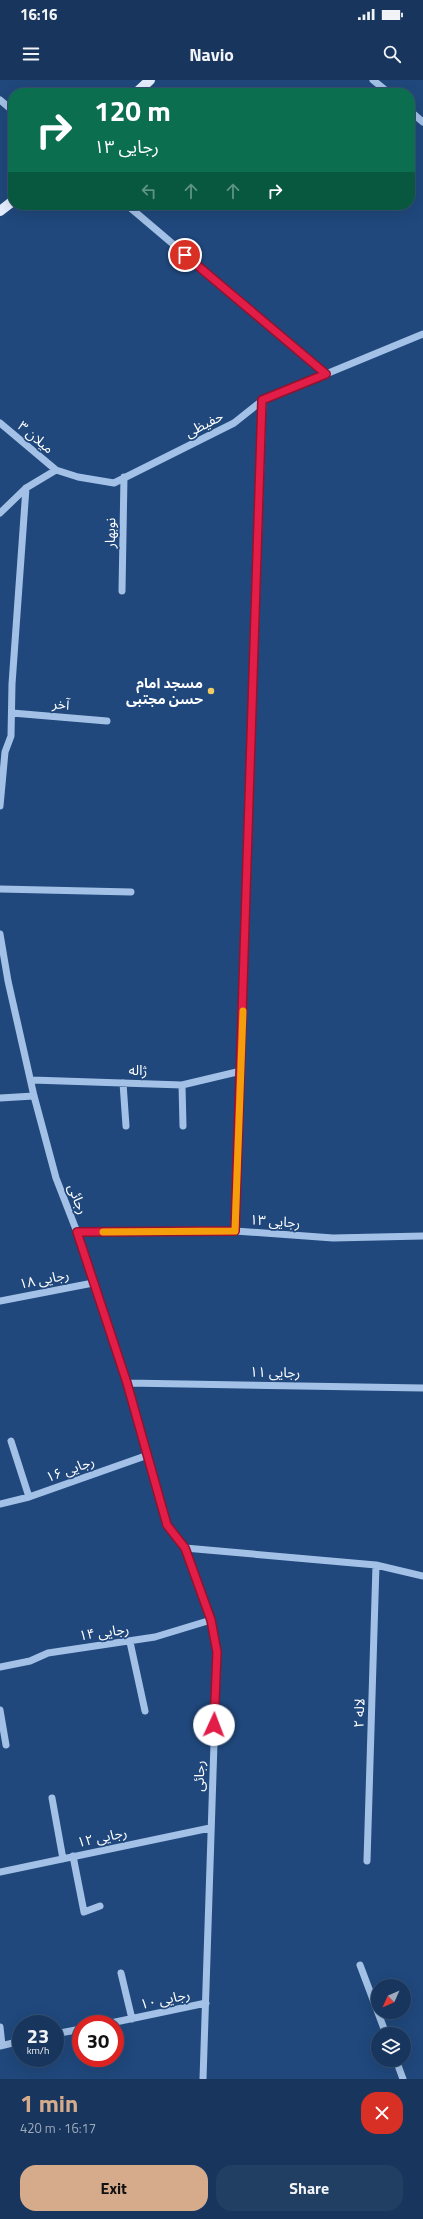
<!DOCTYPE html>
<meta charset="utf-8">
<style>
:root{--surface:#18365d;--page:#213e63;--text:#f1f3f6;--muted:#9fabbc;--line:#365072;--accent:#d6ab8b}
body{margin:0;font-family:"Titillium Web","Noto Sans Arabic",sans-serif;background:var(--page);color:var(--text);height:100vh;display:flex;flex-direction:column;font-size:15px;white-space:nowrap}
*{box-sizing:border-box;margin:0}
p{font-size:13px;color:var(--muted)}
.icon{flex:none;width:22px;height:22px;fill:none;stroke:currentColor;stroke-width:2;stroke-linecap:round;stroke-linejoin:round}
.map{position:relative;height:1999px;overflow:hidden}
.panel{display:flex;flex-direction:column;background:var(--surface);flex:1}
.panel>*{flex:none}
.banner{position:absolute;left:8px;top:8px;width:407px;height:122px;border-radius:16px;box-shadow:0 4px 16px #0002,0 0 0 1px var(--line);background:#0b6e4f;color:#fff;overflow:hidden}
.needle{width:26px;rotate:225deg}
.buttons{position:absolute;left:371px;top:1899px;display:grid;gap:8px}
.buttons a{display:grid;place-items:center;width:40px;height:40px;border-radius:50%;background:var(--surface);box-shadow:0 4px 16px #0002,0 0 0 1px var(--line);font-size:20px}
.speed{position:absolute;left:12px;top:1935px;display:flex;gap:8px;font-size:20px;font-weight:700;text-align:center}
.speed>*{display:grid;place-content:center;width:52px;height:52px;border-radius:50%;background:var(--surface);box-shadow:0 4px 16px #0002,0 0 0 1px var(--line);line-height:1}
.speed small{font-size:10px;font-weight:400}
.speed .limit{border:6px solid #d22;background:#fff;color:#111}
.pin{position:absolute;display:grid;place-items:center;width:34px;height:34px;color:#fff;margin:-17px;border:2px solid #fff;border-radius:50%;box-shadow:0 1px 4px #0007}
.me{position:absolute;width:44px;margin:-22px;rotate:2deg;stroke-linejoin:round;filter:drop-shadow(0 0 3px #0008)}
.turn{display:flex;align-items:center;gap:14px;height:84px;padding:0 20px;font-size:18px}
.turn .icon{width:52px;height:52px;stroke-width:2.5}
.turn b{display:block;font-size:28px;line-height:34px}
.lanes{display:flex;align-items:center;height:38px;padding:0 20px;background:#0003;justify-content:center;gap:20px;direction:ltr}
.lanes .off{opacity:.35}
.round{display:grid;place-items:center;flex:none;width:42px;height:42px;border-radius:16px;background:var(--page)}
.head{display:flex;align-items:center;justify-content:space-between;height:68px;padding:0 20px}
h1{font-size:24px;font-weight:700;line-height:30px;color:var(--accent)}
.primary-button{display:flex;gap:8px;margin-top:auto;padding:8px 20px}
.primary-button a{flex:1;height:46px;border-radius:16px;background:var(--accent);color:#111;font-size:16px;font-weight:700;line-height:46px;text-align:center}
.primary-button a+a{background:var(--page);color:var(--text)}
.status{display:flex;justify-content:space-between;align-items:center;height:28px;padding:0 20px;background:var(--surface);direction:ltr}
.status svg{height:11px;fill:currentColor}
header{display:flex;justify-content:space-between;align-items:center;height:52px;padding:0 20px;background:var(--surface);font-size:18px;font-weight:700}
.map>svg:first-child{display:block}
</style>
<div class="status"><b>16:16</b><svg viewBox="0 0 49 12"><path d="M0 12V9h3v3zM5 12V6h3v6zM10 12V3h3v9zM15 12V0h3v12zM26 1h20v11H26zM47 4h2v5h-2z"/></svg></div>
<header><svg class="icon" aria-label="menu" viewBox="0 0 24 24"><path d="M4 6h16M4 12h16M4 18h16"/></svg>Navio<svg class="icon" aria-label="search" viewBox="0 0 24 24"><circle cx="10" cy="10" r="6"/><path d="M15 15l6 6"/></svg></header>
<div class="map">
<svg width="423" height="1999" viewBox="0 0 423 1999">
<rect width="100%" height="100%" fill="#20487c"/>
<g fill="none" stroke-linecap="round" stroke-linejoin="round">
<path stroke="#a3c1e6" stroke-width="7" d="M373 0 389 13
M0 20 13 31
M410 31 423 42
M127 125 326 294
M0 343 56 390
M0 433 26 408 56 390 78 397 114 403 234 343 263 320 423 254
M122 511 124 397
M12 633 107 641
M0 726 5 672 11 656 12 604 26 408
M0 809 131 812
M0 854 8 901 34 1016 56 1098 77 1152 127 1303 167 1445 185 1468 211 1540 217 1572 203 1999
M32 1000 182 1005 241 991
M123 1003 126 1046
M182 1005 183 1046
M0 1018 34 1016
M235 1151 263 320
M77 1152 235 1151 333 1158 423 1156
M0 1221 93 1203
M127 1303 423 1308
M11 1361 29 1417
M0 1424 29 1417 148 1375
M185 1468 376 1485 423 1496
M130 1562 145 1631
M0 1587 30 1581 48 1573 155 1557 211 1540
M0 1630 6 1665
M52 1718 63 1779
M73 1776 84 1832 100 1826
M367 1781 376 1485
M0 1792 210 1748
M360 1885 386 1954
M121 1893 132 1939
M106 1944 206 1923
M0 1947 2 1965
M55 1954 81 1949
M0 1966 21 1961
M396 1980 403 1999"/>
<path stroke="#e4edfd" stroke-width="10" d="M136 13 150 0
M0 131 13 121"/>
</g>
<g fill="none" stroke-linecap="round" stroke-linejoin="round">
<g stroke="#92132f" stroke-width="10">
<path id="route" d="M185 175 326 294 262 320 235 1151 77 1152 127 1303 167 1445 185 1468 211 1540 217 1572 214 1645"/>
</g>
<use href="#route" stroke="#e11d48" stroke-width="7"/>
<path stroke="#f59e0b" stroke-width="7" d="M103 1152 235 1151 243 931"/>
</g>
<circle fill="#f3cb63" stroke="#20487c" stroke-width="1.5" cx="211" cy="611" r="4"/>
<g text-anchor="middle" stroke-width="3.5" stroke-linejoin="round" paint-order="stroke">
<g font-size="14" fill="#fff" stroke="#20487c">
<text transform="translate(204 344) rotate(-27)" y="5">حفیظی</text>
<text transform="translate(36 357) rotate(40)" y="5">میلان ۳</text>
<text transform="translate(110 453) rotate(-89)" y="5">نوبهار</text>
<text transform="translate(61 624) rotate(5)" y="5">آخر</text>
<text transform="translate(138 990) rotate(2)" y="5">ژاله</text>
<text transform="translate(78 1119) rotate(69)" y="5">رجائی</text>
<text transform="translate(275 1141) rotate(4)" y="5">رجایی ۱۳</text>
<text transform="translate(44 1199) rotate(-11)" y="5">رجایی ۱۸</text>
<text transform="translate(275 1292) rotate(1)" y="5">رجایی ۱۱</text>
<text transform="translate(70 1389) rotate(-20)" y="5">رجایی ۱۶</text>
<text transform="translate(104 1552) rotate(-8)" y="5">رجایی ۱۴</text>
<text transform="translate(359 1633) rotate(-88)" y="5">لاله ۲</text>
<text transform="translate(199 1696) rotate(-88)" y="5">رجائی</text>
<text transform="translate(102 1757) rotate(-12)" y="5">رجایی ۱۲</text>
<text transform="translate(165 1919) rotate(-12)" y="5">رجایی ۱۰</text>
</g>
<g font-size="14" font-weight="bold" fill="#fff" stroke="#20487c" text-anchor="end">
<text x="203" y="608">مسجد امام<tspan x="203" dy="16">حسن مجتبی</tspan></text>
</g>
</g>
</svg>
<div class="buttons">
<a><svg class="needle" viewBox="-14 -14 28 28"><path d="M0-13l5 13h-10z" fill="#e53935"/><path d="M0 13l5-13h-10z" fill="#9fabbc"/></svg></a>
<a><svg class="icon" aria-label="layers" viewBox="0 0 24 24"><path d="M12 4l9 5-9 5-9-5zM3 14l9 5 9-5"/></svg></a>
</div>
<div class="speed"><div>23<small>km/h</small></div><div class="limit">30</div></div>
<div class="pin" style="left:185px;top:175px;background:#d93025"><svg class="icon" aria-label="arrive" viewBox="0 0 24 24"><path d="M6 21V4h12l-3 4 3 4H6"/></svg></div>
<svg class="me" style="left:214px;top:1645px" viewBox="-20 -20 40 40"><circle r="19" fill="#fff"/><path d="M0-13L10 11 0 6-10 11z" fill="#e11d48"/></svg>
<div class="banner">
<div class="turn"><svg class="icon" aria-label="right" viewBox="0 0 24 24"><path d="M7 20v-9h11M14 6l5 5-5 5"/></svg><div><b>120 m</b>رجایی ۱۳</div></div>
<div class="lanes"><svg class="icon off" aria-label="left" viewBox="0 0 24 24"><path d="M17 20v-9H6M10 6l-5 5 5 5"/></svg><svg class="icon off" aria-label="ahead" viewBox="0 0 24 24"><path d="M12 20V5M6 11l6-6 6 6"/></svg><svg class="icon off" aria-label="ahead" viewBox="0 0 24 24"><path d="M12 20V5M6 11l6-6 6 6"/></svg><svg class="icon" aria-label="right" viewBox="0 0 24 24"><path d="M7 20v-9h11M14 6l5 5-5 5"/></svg></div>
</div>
</div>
<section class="panel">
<div class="head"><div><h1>1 min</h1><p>420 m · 16:17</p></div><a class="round" style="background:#d93025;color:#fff"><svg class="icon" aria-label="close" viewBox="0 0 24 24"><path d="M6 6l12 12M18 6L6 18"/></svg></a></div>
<div class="primary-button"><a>Exit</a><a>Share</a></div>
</section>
